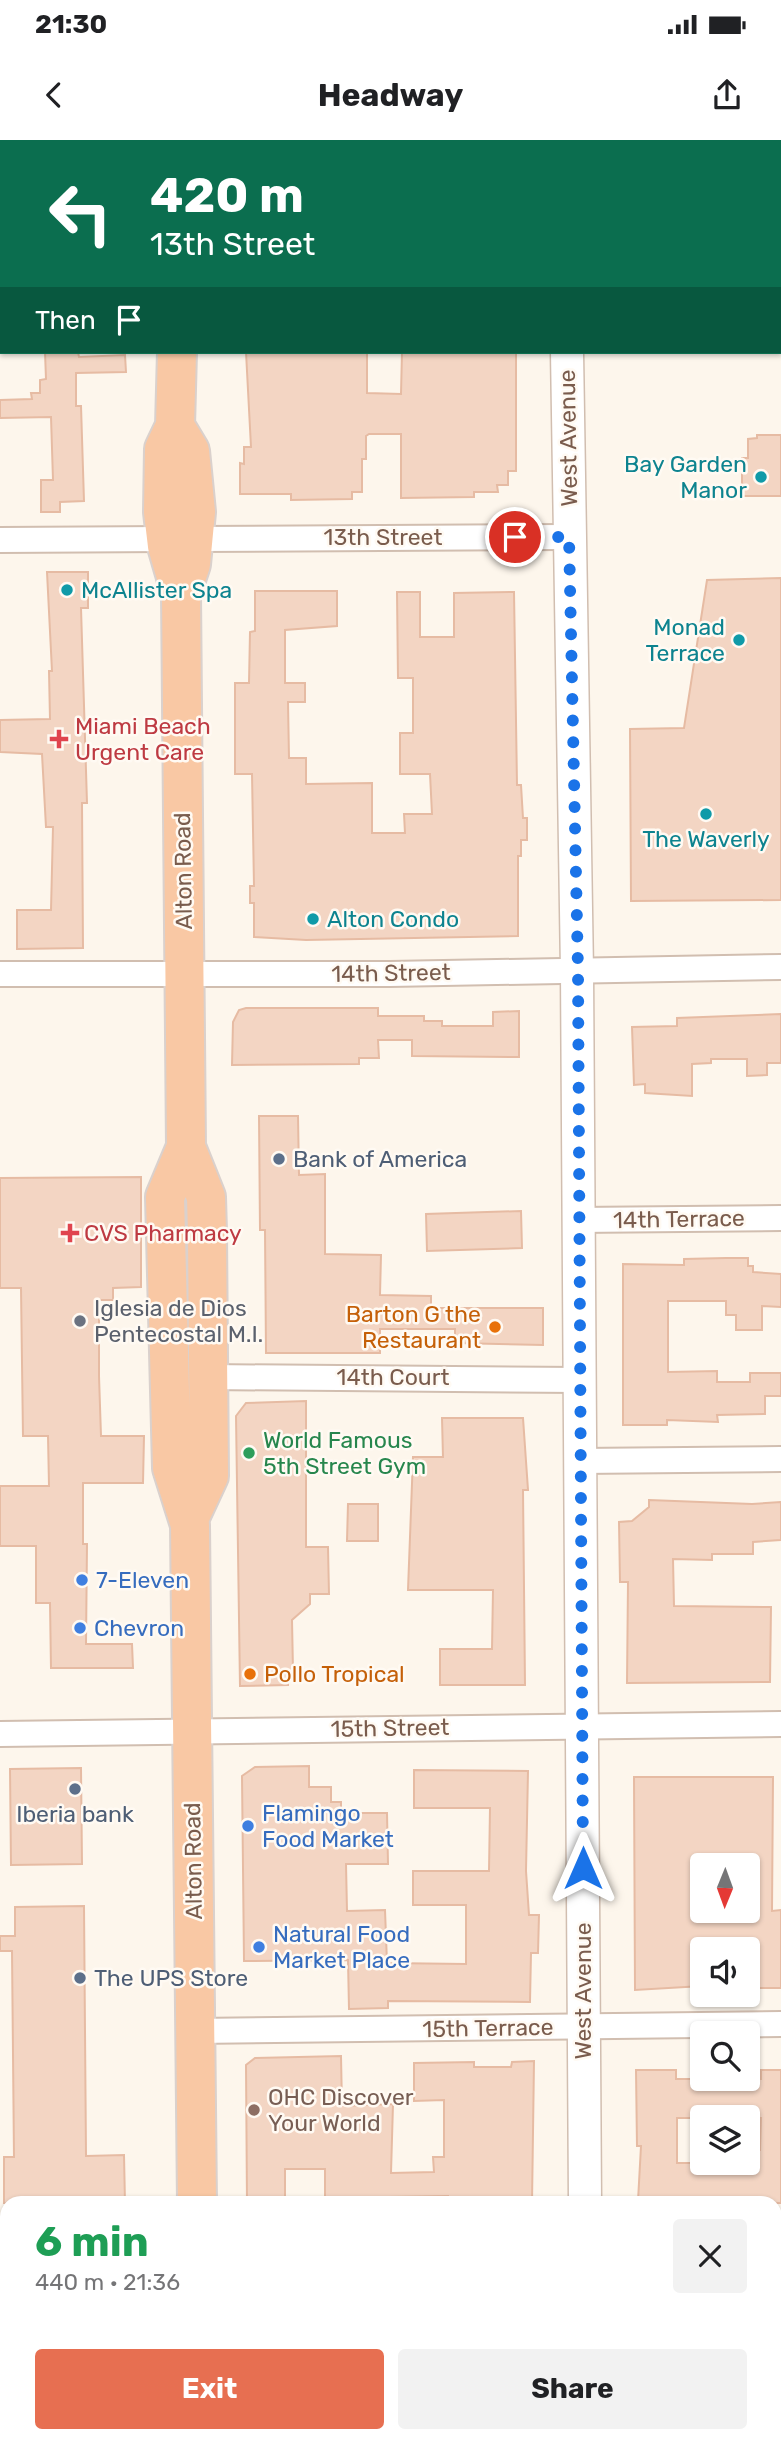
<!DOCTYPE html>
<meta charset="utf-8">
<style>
:root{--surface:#fff;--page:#f2f2f2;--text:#202124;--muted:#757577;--accent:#e76f51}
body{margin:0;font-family:Rubik,sans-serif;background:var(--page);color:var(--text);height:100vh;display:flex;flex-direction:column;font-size:26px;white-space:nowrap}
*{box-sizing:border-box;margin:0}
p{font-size:23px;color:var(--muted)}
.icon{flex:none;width:38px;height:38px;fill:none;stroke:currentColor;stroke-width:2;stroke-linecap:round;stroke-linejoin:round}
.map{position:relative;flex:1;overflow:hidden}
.panel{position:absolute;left:0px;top:2056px;width:782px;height:247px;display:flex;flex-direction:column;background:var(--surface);border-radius:21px 21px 0 0;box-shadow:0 2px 5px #0004}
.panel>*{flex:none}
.hud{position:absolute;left:0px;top:0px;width:782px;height:214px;box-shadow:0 2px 5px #0004;background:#0b6e4f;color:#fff;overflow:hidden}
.needle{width:46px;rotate:181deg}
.buttons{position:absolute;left:690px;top:1713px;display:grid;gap:14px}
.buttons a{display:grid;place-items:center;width:70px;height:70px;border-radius:7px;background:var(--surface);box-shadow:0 2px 5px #0004;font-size:35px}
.pin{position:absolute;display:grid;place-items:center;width:60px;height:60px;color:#fff;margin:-30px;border:4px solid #fff;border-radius:50%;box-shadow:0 2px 7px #0007}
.me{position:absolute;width:77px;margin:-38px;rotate:0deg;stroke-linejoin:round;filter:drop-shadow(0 0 5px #0008)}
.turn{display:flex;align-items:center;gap:24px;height:147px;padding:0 35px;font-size:32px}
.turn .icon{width:91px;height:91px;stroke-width:2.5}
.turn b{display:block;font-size:49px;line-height:60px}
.then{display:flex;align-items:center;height:66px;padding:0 35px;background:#0003;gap:14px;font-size:26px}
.round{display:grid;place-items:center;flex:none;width:74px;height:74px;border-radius:7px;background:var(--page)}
.overview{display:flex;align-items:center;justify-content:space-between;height:119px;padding:0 35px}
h1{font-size:42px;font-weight:700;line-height:52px;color:#1e9e55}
.action{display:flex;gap:14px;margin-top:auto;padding:14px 35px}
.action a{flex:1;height:80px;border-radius:7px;background:var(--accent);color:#fff;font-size:28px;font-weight:700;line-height:80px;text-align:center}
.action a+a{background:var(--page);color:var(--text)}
.status{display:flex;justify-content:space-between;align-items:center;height:49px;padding:0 35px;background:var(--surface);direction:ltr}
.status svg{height:19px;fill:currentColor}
header{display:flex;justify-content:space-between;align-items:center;height:91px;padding:0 35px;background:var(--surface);font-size:32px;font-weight:700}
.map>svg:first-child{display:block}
</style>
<div class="status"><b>21:30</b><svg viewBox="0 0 49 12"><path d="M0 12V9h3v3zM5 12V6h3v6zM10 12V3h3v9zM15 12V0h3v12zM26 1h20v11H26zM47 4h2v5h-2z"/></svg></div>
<header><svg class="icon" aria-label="back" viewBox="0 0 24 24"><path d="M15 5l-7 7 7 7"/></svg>Headway<svg class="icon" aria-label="share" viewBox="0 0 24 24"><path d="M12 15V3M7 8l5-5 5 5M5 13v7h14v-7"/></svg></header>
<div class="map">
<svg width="781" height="2302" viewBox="0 0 781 2302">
<rect width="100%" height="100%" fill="#fdf6ec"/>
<path fill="#f3d5c3" stroke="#e6bba3" stroke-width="2" fill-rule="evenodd" d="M45 212H78L79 217 125 215 126 232 76 233V266H81L84 361 60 362V372H41V340H53L51 277 0 278V260L32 259 31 253H40V240L46 239Z
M246 212H367V253L401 254 402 212H516V331H508V345H497L498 352H474V357L401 358V294H369L366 296V319H362V352H352V359L291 360V354H240V323L244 324V307H251Z
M757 295H781V356H742V318H748V299L757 298Z
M47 432H88V468H81L87 663H82L83 808 17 809V770H51L53 687H46L42 614 0 612V580L50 579 49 531H52Z
M781 438V760L631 761 630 589 684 588 707 440Z
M255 451H337V486L285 490V543H305V562H288L289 618H306V644L372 643V693H405L404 674H432L430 634H400V593H413V538H398L397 452H420V497H454V453L514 452 517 645H521L523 678H527V700H521V716H518V796L306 800 254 797V763H250V746H254L252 634H235V543H249L250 492 255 491Z
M246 868H378V876H424V881H442V886H493V872L519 871V917L412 916V900H378L379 918H359V924L232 925 233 882 239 870Z
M781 874V923H767V935L747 936V919H711V923L692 924V956L645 953V944L634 945 632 887 677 886V878Z
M259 976H298L299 1035 325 1034V1114L381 1115 380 1155 431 1156V1168H543V1205L455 1203V1189H380V1213H266L265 1090H260Z
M141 1037V1147L113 1148V1160H99V1236L101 1296H144L143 1343H83V1404H87L86 1504H132L133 1528H51L50 1463H36V1406H0V1346H49L48 1296H23L21 1148H0V1038Z
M521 1071 522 1108 427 1111 426 1074Z
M726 1118H748V1126H753V1132L781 1134V1167L762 1166V1190H736V1175H726V1161H668V1232L717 1231V1242H750V1233H781V1256H765V1274L717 1275 718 1282 667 1280V1285H623V1124L684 1125V1119Z
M306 1261V1407H328L329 1454H310V1464L292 1480 293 1531 288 1532V1545L240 1546 236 1276 246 1263Z
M442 1278H523L528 1350H523L525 1545H440V1509H492L493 1450H408L413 1317H443Z
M649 1360 752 1364 781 1362V1400L753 1402V1414H712V1420L673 1419 674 1466 771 1467 770 1542 627 1543 628 1442H620L619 1382 632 1381 649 1367Z
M348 1364H378V1401H347Z
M309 1626V1647H331V1662H341V1673H387L388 1724H346L347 1771 385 1770 387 1823 466 1824V1765H413V1731H489L490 1668H414V1630L528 1631 526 1731 529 1775H539L538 1813H531L530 1862 388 1861V1868L349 1869 348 1820 244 1821 242 1636 255 1627Z
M81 1628 82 1724 11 1725 10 1629Z
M634 1637H773L772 1771 781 1770V1848H747V1810H702V1846L635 1850ZM702 1726H747V1771H702Z
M84 1766 86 2016 124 2015 125 2063H4V2017H14L12 1811H0V1796H15V1767Z
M341 1916 342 1966 393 1964 391 2033 434 2032 433 2017H444V1960L414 1961V1923L474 1922V1927H511L512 1922 534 1921 532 2063H448V2056L390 2057 391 2063H325V2029H285V2063H247L246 1925 255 1918Z
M636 1930H676V1939H761V1930H781V2063L638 2061 641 2006H637ZM677 1978H761L760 2010H756V2023H677Z"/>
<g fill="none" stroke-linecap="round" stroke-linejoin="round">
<g stroke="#d1beb0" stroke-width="28">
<path id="minor" d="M196 399 569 397
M0 400 166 399
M0 834H390L781 827
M577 1080 781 1078
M208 1237 579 1240
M580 1321 781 1319
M0 1594 781 1584
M195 1891 781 1884
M775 2137H781
M0 2146H7"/>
</g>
<g stroke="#d1beb0" stroke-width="35">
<path id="tertiary" d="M565 0V2
M567 212 577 831 585 2063
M589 2296V2302"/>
</g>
<g stroke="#dad1cd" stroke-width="42">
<path id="trunk" d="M176 0V2
M177 212 175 286 164 309 163 372 167 406 181 454 186 1007 206 1057 207 1092 209 1336 189 1379
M175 286 190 311 196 372 191 424 181 454
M186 1007 165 1057 172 1328 190 1385 197 2063
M196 2302V2296"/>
</g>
<use href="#minor" stroke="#fff" stroke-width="24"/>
<use href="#tertiary" stroke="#fff" stroke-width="32"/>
<use href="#trunk" stroke="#f9c8a4" stroke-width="38"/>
</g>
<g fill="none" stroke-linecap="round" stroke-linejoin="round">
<path stroke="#1a73e8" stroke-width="12" stroke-dasharray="0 21.6" d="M515 397H569L578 831 583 1728"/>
</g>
<g fill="#0f9aa8" stroke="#fffaf3" stroke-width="2.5">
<circle cx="761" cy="337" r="7"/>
<circle cx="67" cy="450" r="7"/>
<circle cx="739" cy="500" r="7"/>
<circle cx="706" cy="674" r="7"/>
<circle cx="313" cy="779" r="7"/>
</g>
<g fill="#e0444e" stroke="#fffaf3" stroke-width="2.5">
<path d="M55.5 588.5h7v7h7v7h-7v7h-7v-7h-7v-7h7z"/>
<path d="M66.5 1082.5h7v7h7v7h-7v7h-7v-7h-7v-7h7z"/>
</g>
<g fill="#5c6f8a" stroke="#fffaf3" stroke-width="2.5">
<circle cx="279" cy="1019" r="7"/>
<circle cx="75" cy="1649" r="7"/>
<circle cx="80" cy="1838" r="7"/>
</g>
<circle fill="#6b7280" stroke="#fffaf3" stroke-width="2.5" cx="80" cy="1181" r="7"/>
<g fill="#e8710a" stroke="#fffaf3" stroke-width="2.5">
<circle cx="495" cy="1187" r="7"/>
<circle cx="250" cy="1534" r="7"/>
</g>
<circle fill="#2e9e5b" stroke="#fffaf3" stroke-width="2.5" cx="249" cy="1313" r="7"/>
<g fill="#3f7fe0" stroke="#fffaf3" stroke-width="2.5">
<circle cx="82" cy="1440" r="7"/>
<circle cx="80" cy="1488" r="7"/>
<circle cx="248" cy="1686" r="7"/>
<circle cx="259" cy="1807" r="7"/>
</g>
<circle fill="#8d6e63" stroke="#fffaf3" stroke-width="2.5" cx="254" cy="1970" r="7"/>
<g text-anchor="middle" stroke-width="5" stroke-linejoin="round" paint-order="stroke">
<g font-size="23" fill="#7a5c4d" stroke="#fffaf3">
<text transform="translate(568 298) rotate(-91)" y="8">West Avenue</text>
<text x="383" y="405">13th Street</text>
<text transform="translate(183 731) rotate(-91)" y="8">Alton Road</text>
<text transform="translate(391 833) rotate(-1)" y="8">14th Street</text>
<text transform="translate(679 1079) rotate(-1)" y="8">14th Terrace</text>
<text x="393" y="1245">14th Court</text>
<text transform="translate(390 1588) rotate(-1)" y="8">15th Street</text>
<text transform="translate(193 1721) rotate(-91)" y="8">Alton Road</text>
<text transform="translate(583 1851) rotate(-90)" y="8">West Avenue</text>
<text transform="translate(488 1888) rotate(-1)" y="8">15th Terrace</text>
</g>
<g font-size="23" fill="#0d838f" stroke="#fffaf3" text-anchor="end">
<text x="747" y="332">Bay Garden<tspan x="747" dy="26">Manor</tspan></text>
<text x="81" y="458" text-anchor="start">McAllister Spa</text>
<text x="725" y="495">Monad<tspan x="725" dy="26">Terrace</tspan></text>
<text x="706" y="707" text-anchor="middle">The Waverly</text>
<text x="327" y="787" text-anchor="start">Alton Condo</text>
</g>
<g font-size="23" fill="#be3a42" stroke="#fffaf3" text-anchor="start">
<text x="75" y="594">Miami Beach<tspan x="75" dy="26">Urgent Care</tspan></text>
<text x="84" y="1101">CVS Pharmacy</text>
</g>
<g font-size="23" fill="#4e5e75" stroke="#fffaf3" text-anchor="start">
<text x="293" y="1027">Bank of America</text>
<text x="75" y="1682" text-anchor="middle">Iberia bank</text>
<text x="94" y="1846">The UPS Store</text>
</g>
<g font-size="23" fill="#5b616d" stroke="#fffaf3" text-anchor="start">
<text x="94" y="1176">Iglesia de Dios<tspan x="94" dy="26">Pentecostal M.I.</tspan></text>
</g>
<g font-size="23" fill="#c56008" stroke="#fffaf3" text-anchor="end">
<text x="481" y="1182">Barton G the<tspan x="481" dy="26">Restaurant</tspan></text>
<text x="264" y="1542" text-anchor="start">Pollo Tropical</text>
</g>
<g font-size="23" fill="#27864d" stroke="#fffaf3" text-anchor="start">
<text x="263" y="1308">World Famous<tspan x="263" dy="26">5th Street Gym</tspan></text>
</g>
<g font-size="23" fill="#366cbe" stroke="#fffaf3" text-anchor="start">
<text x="96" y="1448">7-Eleven</text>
<text x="94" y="1496">Chevron</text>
<text x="262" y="1681">Flamingo<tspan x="262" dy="26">Food Market</tspan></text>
<text x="273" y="1802">Natural Food<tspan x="273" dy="26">Market Place</tspan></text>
</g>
<g font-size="23" fill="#785e54" stroke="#fffaf3" text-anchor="start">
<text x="268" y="1965">OHC Discover<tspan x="268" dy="26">Your World</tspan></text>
</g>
</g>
</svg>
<div class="buttons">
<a><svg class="needle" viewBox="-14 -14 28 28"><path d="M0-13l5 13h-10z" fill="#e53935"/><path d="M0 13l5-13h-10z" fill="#757577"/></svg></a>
<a><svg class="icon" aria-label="sound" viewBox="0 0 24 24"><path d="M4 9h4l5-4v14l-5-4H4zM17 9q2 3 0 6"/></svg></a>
<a><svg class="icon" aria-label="search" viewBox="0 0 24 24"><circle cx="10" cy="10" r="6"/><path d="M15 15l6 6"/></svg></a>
<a><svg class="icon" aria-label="layers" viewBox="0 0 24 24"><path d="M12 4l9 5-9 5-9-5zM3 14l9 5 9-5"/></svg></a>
</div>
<div class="pin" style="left:515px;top:397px;background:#d93025"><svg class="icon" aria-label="arrive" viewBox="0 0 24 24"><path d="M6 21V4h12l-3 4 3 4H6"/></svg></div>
<svg class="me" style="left:583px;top:1728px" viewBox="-20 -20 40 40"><path d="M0-17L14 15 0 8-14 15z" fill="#1a73e8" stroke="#fff" stroke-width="4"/></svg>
<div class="hud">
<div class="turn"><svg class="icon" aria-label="left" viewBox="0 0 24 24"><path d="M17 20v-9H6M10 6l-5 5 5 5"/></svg><div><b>420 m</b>13th Street</div></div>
<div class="then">Then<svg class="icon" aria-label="arrive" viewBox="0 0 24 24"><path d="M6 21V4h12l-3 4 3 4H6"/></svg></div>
</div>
<section class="panel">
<div class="overview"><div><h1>6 min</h1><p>440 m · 21:36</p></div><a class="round"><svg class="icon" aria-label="close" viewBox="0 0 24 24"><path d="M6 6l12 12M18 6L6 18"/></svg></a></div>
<div class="action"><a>Exit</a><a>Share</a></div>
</section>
</div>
